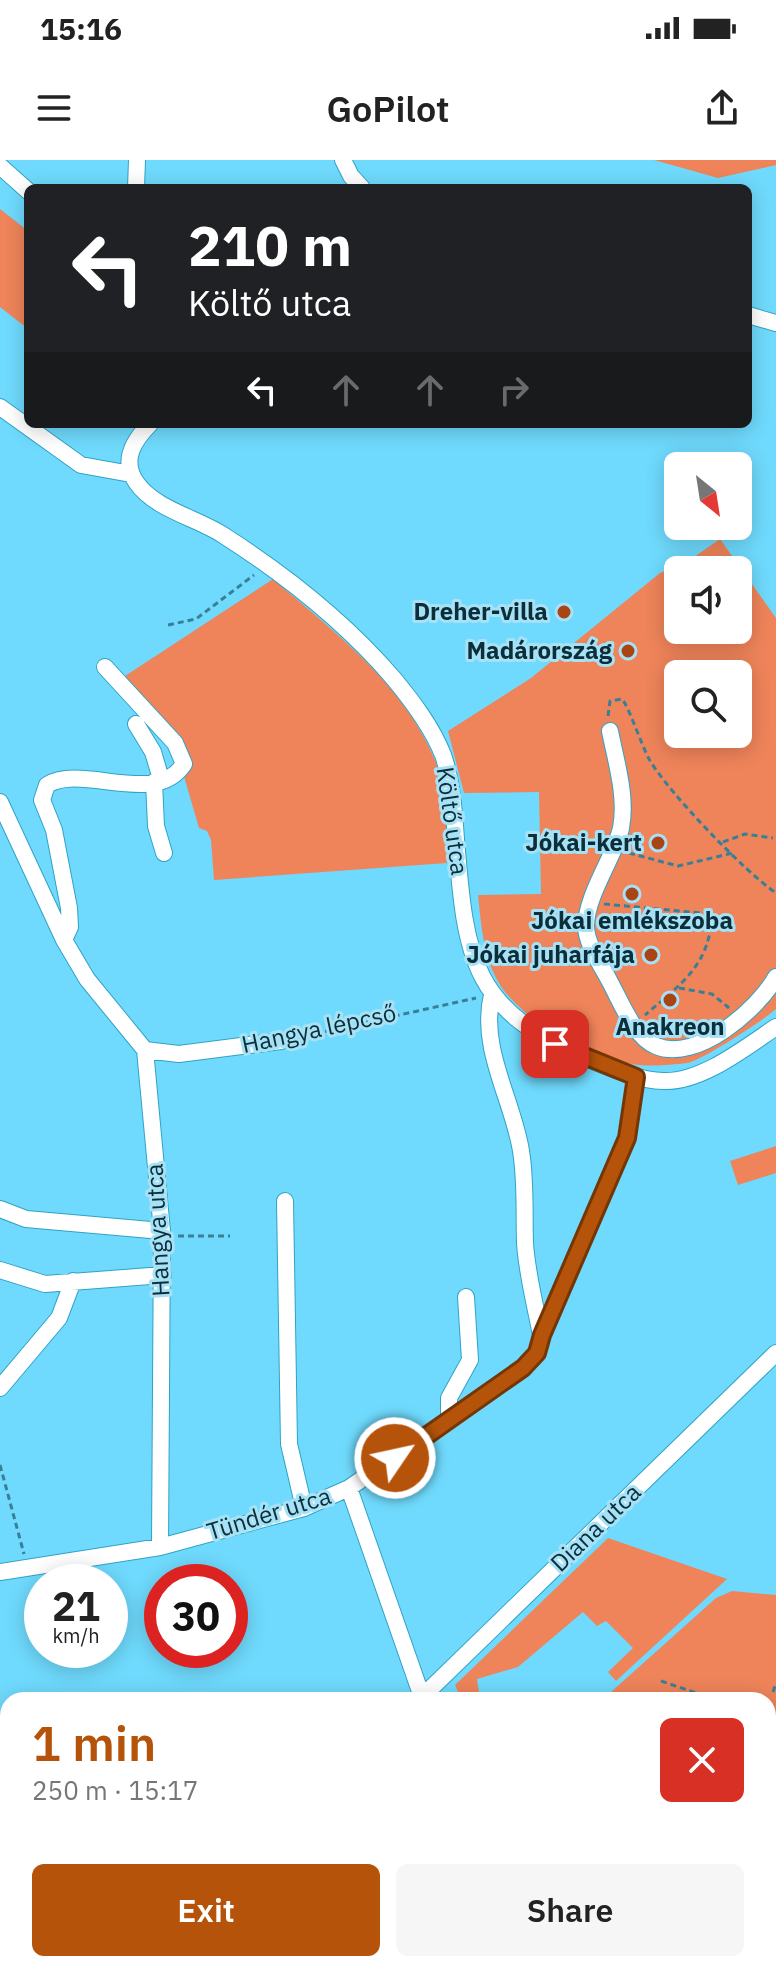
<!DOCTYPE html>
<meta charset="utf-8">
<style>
:root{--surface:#fff;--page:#f6f6f6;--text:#222;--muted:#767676;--accent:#b45309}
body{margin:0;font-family:"IBM Plex Sans",sans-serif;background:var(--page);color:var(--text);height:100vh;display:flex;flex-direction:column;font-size:30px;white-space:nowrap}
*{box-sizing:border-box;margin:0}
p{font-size:26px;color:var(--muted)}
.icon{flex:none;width:44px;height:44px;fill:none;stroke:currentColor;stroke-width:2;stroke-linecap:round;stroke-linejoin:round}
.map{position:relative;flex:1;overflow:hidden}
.drawer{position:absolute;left:0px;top:1532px;width:776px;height:280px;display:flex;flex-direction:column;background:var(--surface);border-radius:24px 24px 0 0;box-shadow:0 4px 20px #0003}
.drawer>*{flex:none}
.guide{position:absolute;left:24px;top:24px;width:728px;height:244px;border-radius:12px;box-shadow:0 4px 20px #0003;background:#202124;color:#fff;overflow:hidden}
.needle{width:52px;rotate:150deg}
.buttons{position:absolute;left:664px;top:292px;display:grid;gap:16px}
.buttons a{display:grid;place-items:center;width:88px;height:88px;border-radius:12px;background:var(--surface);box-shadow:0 4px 20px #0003;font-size:40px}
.speed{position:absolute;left:24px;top:1404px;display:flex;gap:16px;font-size:40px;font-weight:700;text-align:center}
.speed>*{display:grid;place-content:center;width:104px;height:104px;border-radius:50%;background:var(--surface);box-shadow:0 4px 20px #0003;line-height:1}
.speed small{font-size:20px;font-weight:400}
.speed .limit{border:12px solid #d22;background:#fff;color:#111}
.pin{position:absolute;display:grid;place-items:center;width:68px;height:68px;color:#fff;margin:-34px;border-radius:16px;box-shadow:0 4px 12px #0006}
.me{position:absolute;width:88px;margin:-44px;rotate:56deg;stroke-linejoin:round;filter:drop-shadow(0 0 6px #0008)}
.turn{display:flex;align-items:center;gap:28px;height:168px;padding:0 32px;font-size:36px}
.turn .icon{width:104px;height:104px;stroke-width:2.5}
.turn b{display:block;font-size:56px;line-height:68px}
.lanes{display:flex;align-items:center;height:76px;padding:0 32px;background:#0003;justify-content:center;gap:40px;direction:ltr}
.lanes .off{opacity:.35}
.round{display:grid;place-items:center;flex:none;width:84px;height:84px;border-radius:12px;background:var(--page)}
.overview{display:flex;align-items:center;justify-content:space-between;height:136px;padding:0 32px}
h1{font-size:48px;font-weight:600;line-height:60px;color:var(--accent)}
.button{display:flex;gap:16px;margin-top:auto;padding:16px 32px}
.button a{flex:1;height:92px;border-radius:12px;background:var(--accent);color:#fff;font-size:32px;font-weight:600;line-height:92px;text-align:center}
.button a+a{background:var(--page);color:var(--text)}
.status{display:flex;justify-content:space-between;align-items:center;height:56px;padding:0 40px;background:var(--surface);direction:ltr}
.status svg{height:22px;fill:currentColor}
header{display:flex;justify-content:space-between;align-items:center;height:104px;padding:0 32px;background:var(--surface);font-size:36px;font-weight:600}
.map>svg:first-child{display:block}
</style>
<div class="status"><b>15:16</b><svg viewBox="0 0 49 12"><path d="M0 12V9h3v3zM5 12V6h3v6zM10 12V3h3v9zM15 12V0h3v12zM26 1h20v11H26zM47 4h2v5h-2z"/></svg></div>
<header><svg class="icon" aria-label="menu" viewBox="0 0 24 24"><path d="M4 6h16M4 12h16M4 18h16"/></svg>GoPilot<svg class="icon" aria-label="share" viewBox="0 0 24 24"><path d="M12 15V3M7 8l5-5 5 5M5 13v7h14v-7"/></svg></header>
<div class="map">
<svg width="776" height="1812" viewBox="0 0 776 1812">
<rect width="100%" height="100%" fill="#6fdafd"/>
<path fill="#ef845a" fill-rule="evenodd" d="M654 0H776V5L718 18Z
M0 49 28 71V169L0 147Z
M720 379 776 458V849C764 860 701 901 687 903 671 905 648 907 632 904 588 896 517 859 496 818 483 792 481 764 478 735L541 734 539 632 464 633 448 571 531 518 660 413 684 404ZM678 410H738V470H678ZM678 514H738V574H678Z
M273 419C334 472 403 523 435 600 448 631 447 670 447 703L214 720 211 680 207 671 199 668 183 613 188 603V591L125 516Z
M776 986V1013L738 1025 730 1001Z
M608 1378 727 1419 616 1521 608 1512 633 1488 606 1461 597 1466 583 1452 518 1507 477 1519 480 1540H462L455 1525Z
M732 1431 776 1435V1638L768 1635V1540H602L716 1438Z
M347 1804H523L520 1812H360Z"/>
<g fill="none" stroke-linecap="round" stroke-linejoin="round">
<g stroke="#30a3c4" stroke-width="18">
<path id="minor" d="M343 0 351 16 362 28
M0 6 28 31
M136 28 137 0
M748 155 776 163
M0 247 81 305 131 314
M150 264C134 280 121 300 136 322 154 349 197 358 223 375 284 414 347 464 394 519 413 542 432 567 443 595 452 621 454 651 456 679 466 801 471 851 593 901 616 910 638 920 663 921 701 923 746 887 776 867
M136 564 153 592 161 619
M610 571C616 602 627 636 621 668 615 696 586 735 586 766 586 784 602 806 610 822 621 842 634 877 656 886 697 903 758 849 776 817
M154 622 156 666 164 693
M0 642 64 780 87 819 145 890 162 1071 160 1387
M64 780 70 767 69 748 54 670 42 640 47 625C82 603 156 648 184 604L175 583 105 507
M492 835C479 888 513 940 521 991 526 1021 524 1052 525 1083 527 1114 535 1144 541 1175
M145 890 179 894 281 881
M285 1041 289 1284 304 1348
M0 1049 26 1059 162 1071
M0 1110 45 1124 163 1115
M0 1228 59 1158 73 1121
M449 1261V1238L470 1200 466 1137
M349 1328 422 1537 427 1540
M0 1412 160 1387 304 1348 349 1328 523 1208 537 1193 542 1175 627 978 636 917
M415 1540 422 1537 776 1193
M768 1657 776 1659
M0 1697 8 1692
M0 1713 8 1718
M81 1804 88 1812"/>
</g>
<path stroke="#3a7f95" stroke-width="3" stroke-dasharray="6 4" stroke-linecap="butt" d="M168 465 196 459 254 415
M608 556 610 541 622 539C628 545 642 586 649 599 668 632 745 712 776 733
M723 682 745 674 773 678
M629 693 678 706 733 693
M604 744 712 754C710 805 682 823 645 855
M679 828 712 834 729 848
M296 878 476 838
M178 1076H230
M0 1305 24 1394
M661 1521 717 1540
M773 1532 776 1523
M768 1572 776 1571"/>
<use href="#minor" stroke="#fff" stroke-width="16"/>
</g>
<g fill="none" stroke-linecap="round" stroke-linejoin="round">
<g stroke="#753606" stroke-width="20">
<path id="route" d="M395 1298 523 1208 537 1193 542 1175 627 978 636 917 555 884"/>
</g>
<use href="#route" stroke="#b45309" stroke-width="14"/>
</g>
<g fill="#a94415" stroke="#a7e1f6" stroke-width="3">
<circle cx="564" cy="452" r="8"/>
<circle cx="628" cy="491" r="8"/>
<circle cx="658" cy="683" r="8"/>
<circle cx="632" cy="734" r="8"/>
<circle cx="651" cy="795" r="8"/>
<circle cx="670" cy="840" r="8"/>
</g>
<g text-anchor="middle" stroke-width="6" stroke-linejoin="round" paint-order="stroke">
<g font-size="24" font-weight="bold" fill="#0b2e39" stroke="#a7e1f6" text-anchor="end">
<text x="548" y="460">Dreher-villa</text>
<text x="612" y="499">Madárország</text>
<text x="642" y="691">Jókai-kert</text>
<text x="632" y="769" text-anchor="middle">Jókai emlékszoba</text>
<text x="635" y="803">Jókai juharfája</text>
<text x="670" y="875" text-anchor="middle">Anakreon</text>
</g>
<g font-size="24" fill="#0b2e39" stroke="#a7e1f6">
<text transform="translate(452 661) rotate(82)" y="8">Költő utca</text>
<text transform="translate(319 869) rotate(-12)" y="8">Hangya lépcső</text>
<text transform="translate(158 1070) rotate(-93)" y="8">Hangya utca</text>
<text transform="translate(269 1354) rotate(-17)" y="8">Tündér utca</text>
<text transform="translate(596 1368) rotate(-44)" y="8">Diana utca</text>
</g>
</g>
</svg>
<div class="buttons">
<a><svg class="needle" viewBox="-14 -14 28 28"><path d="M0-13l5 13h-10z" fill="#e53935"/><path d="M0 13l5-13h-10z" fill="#767676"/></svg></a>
<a><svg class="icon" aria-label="sound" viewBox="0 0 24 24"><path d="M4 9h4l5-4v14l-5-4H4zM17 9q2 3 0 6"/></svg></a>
<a><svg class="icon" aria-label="search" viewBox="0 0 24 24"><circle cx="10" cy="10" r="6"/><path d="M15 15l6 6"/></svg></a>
</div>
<div class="speed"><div>21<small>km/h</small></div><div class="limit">30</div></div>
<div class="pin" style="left:555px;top:884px;background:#d93025"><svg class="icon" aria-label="arrive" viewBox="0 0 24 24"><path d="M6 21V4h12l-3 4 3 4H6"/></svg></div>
<svg class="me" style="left:395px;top:1298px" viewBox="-20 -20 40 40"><circle r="17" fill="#b45309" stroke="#fff" stroke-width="3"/><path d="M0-11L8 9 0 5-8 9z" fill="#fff"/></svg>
<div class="guide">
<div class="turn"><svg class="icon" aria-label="left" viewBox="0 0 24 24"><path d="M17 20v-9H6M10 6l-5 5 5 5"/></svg><div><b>210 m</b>Költő utca</div></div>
<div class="lanes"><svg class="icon" aria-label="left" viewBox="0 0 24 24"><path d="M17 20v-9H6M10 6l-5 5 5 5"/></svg><svg class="icon off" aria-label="ahead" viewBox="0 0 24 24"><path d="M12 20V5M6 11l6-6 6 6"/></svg><svg class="icon off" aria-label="ahead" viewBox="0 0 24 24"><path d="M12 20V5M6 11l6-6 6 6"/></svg><svg class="icon off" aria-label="right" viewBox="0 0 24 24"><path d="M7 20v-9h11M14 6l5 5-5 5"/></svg></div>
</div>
<section class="drawer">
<div class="overview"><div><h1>1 min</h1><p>250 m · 15:17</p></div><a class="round" style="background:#d93025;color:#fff"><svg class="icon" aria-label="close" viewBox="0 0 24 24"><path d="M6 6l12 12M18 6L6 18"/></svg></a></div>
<div class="button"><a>Exit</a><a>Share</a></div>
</section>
</div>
